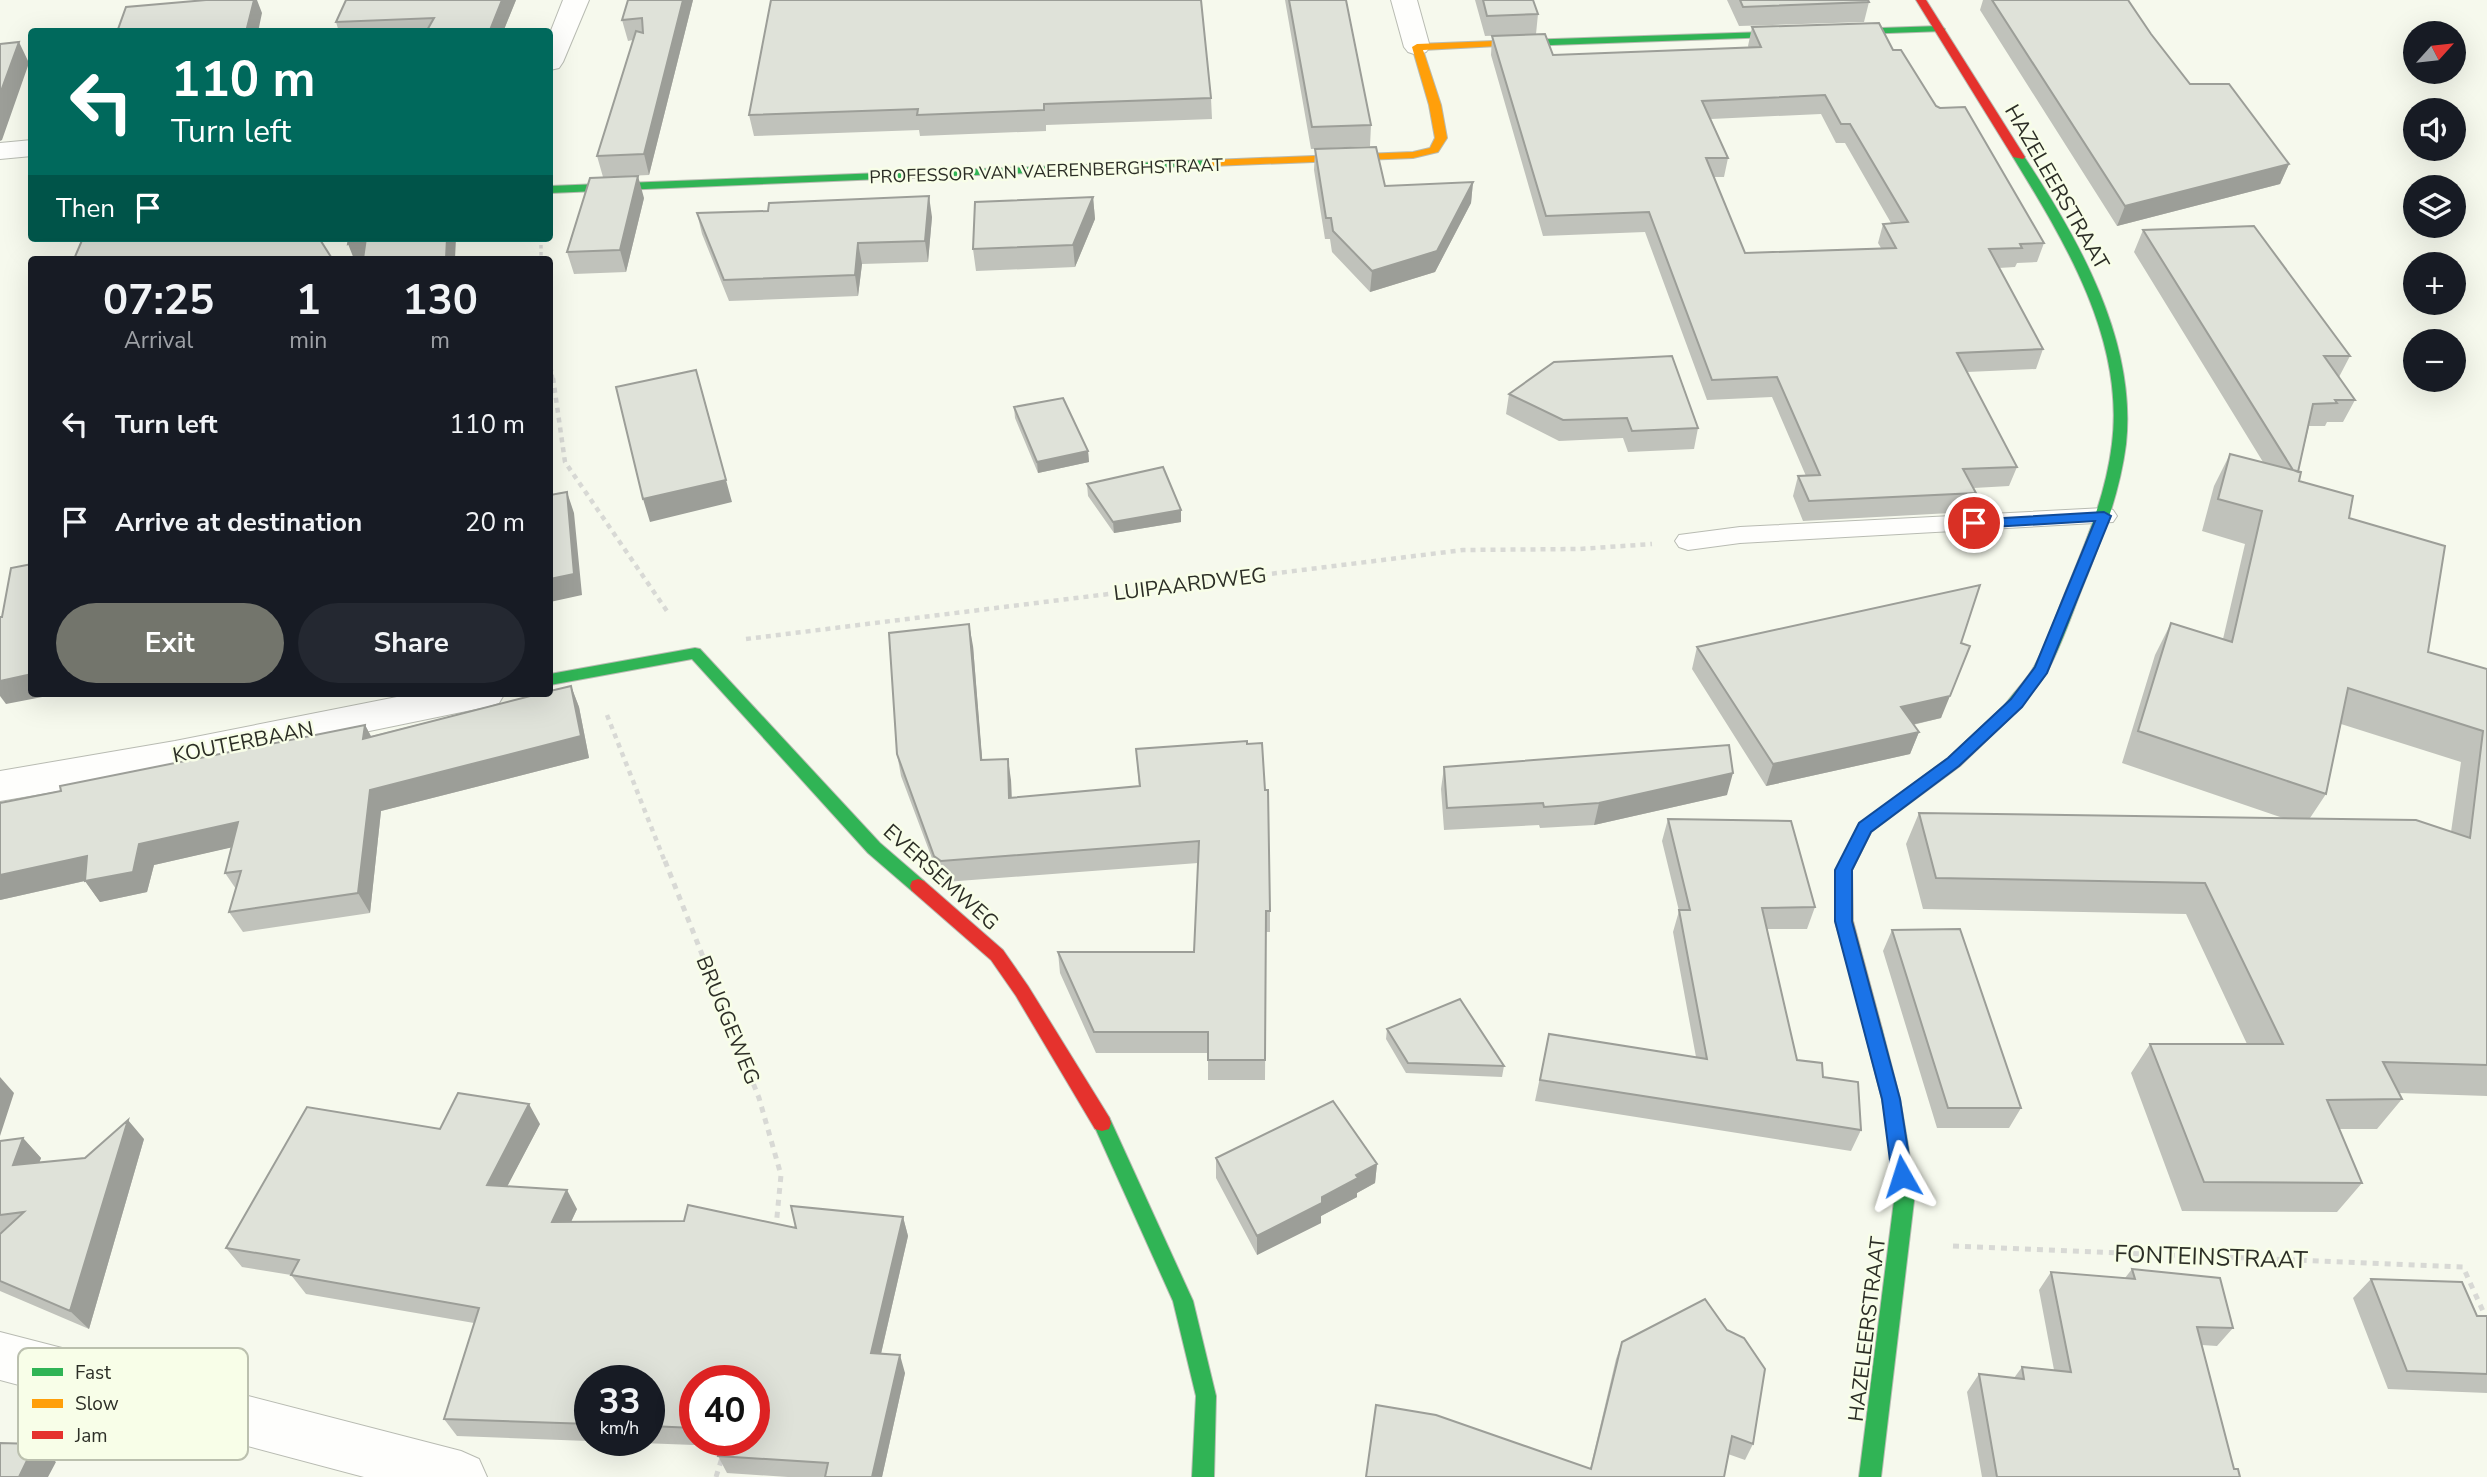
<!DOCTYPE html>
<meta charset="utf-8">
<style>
:root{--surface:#171b24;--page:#242831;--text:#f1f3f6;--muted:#9ea1a6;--accent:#73756c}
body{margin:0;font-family:"Nunito Sans",sans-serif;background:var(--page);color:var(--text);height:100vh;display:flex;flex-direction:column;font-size:26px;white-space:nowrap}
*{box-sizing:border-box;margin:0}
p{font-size:23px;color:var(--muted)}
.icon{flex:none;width:38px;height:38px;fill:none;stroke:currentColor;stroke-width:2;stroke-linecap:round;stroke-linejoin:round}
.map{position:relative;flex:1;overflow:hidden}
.drawer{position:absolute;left:28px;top:256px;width:525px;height:441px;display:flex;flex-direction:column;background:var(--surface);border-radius:7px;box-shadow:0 7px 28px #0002}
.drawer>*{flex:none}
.top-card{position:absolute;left:28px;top:28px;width:525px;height:214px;border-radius:7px;box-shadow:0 7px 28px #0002;background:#00695c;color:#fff;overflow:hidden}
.needle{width:46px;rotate:63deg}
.fabs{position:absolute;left:2403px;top:21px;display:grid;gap:14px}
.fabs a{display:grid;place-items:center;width:63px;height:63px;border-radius:50%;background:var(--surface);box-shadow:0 7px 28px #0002;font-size:35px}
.speed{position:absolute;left:574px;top:1365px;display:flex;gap:14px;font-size:35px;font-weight:700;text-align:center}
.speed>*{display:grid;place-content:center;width:91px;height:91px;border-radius:50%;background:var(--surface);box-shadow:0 7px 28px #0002;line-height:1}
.speed small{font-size:18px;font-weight:400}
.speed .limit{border:10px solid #d22;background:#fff;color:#111}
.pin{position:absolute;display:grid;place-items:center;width:60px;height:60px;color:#fff;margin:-30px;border:4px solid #fff;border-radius:50%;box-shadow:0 2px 7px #0007}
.me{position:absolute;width:77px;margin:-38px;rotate:354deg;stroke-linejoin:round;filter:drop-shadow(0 0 5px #0008)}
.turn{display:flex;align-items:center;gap:24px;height:147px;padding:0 28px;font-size:32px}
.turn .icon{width:91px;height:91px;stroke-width:2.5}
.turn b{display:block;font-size:49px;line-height:60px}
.then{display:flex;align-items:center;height:66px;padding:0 28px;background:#0003;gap:14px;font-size:26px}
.eta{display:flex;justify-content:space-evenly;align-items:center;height:119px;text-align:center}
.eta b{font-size:42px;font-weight:700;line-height:49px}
.button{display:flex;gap:14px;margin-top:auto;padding:14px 28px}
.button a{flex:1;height:80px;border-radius:42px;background:var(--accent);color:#fff;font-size:28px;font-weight:700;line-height:80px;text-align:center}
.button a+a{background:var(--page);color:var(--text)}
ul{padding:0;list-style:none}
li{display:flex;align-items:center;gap:21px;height:98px;padding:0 28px}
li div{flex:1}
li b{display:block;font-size:26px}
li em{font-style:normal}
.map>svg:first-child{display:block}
</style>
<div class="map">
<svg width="2487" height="1477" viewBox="0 0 2487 1477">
<rect width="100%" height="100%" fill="#f6f9ed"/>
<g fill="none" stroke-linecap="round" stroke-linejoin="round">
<g stroke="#b8bbb2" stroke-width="2">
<path id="lane" d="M2104 508 2113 510 2117 516 2113 522 1740 543 1688 550 1679 547 1675 541 1679 535 1740 527Z"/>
</g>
<g stroke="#b8bbb2" stroke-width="2">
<path id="street" d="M563 0H589L563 62 559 68 550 70V33Z
M1391 0H1417L1430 47 1426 52 1417 55 1408 52 1404 47Z
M32 140V156L0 159V143Z
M417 693H505L499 703 486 707 175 771 0 801V771L175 741Z
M0 1332 461 1451 479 1459 487 1477H364L0 1380Z"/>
</g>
<g stroke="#b8bbb2" stroke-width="2">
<path id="fast" d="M1940 26 1945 29 1944 31 1494 47 1489 44 1494 41Z
M2019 154 2023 155C2078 238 2137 341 2126 444 2120 491 2104 533 2087 576 2074 607 2064 640 2048 670 2040 685 2027 698 2016 712L2011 714 2003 708C2012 693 2027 681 2035 665 2049 639 2058 609 2070 581 2088 537 2106 493 2112 444 2125 340 2065 242 2013 157Z
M1212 160 1216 161V165L550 193V186Z
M695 648 700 649 880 843 924 881 926 886 924 891H912L868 853 692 659 550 685V674Z
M1873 1021 1879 1024 1882 1029 1900 1099 1909 1151 1914 1201 1881 1477H1859L1894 1201 1891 1151 1882 1099 1864 1029 1867 1024Z
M1102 1115 1109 1117 1193 1301 1216 1396 1214 1477H1192L1196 1396 1173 1301 1093 1123 1095 1117Z"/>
</g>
<g stroke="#b8bbb2" stroke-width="2">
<path id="slow" d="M1494 41 1498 42V46L1423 50 1441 105 1447 138 1438 152 1413 158 1212 166 1206 163 1212 160 1413 152 1430 148 1435 138 1429 105 1412 47 1417 44Z
M2011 702 2016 704 2019 708 2016 712 1960 766 1871 832 1852 870 1853 921 1882 1029 1879 1034 1873 1037 1867 1034 1835 921 1836 870 1859 824 1948 758 2006 704Z"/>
</g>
<g stroke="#b8bbb2" stroke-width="2">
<path id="jam" d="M1916 0H1926L2025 157 2023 159 2013 157Z
M918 879 924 881 1003 950 1028 986 1109 1117 1111 1123 1109 1129 1102 1131 1095 1129 1016 996 991 960 912 891 910 886 912 881Z"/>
</g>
<path stroke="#d8d9d5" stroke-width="3.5" stroke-dasharray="3.5 3.5" stroke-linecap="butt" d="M541 238V259
M550 361 553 380"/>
<path stroke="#d8d9d5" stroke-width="4.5" stroke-dasharray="5 5" stroke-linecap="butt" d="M553 378 565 462 669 614
M746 639 1463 550 1579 549 1652 544
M607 715 665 862"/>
<path stroke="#d8d9d5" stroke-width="5" stroke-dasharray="6 6" stroke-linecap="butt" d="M665 861 759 1098 781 1175 776 1227
M1953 1246 2463 1267 2487 1320
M716 1477 722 1458"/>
<use href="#lane" fill="#fefefc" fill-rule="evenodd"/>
<use href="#street" fill="#fefefc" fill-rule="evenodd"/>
<use href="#fast" fill="#30b455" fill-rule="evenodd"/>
<use href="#slow" fill="#ff9f0a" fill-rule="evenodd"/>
<use href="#jam" fill="#e5322d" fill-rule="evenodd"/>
</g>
<path fill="#c0c2bb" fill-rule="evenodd" d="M516 0 503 32H339L336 22Z
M693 0 649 175 603 177 597 156 633 40 628 41 622 20Z
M1285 0H1346L1371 125 1370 146 1311 149Z
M1475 0H1533L1538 14 1536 34 1485 36Z
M1727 0H1868L1869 2 1864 22 1739 26Z
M1983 0H2128L2151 34 2190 84 2289 164 2280 184 2117 226 1980 10Z
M1752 27 1893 50 2044 243 2037 262 2017 263 2015 267 1999 268 2043 349 2036 369 1967 372 2017 467 2009 486 1974 488 1976 493 1969 512 1803 521 1793 496 1798 476H1806L1772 397 1707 400 1645 232 1543 236 1491 55 1492 36 1553 55 1749 48 1748 46ZM1821 114 1836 143H1845L1891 223 1883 224 1878 243 1881 248 1745 253 1714 177H1724L1728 158 1711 119Z
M1211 98 1212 119 1046 125V131L920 136 919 130 754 136 749 115Z
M1315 149 1385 186 1473 182 1471 203 1435 272 1370 292 1332 252 1330 239H1325L1314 170Z
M1093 197 1095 219 1075 267 976 271 973 249Z
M644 198 626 272 574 274 567 252Z
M697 213 932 217 928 262 862 264 858 296 729 301 702 234Z
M2143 230 2350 356 2339 377 2355 400 2343 422H2327L2325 426H2309L2298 472 2299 481 2349 518 2428 652 2487 669V1096L2399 1093 2402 1099 2377 1129H2339L2362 1183 2337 1212 2182 1211 2131 1073 2150 1044H2247L2186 914 1923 909 1906 844 1919 813 2283 818 2122 763 2155 655 2171 623 2223 639 2245 544 2202 531 2214 486 2230 454 2263 462 2134 252ZM2341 724 2461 762 2451 832 2310 818 2326 794Z
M1509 394 1698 428 1694 449 1628 452 1623 438 1559 441 1506 414Z
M1014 407 1088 451 1089 462 1038 473 1015 418Z
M1087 484 1181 522 1114 533 1088 496Z
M1961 643 1941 718 1913 725 1919 732 1910 754 1766 786 1692 669 1697 647Z
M973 646 982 760 1011 780 1012 798 1139 787 1136 749 1270 911V932H1266L1265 1080H1208V1053H1096L1060 973 1058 952H1194L1198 863 945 882 939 877 901 776 897 754Z
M571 686 579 707 589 758 381 811 370 913 243 932 229 912 236 889 225 873 232 847 154 865 147 892 100 902 85 881 0 900 61 791 365 725 371 736Z
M1444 767 1727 795 1594 825 1540 828 1539 825 1444 830 1441 789Z
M1668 819 1815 907 1807 929H1767L1797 1060 1823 1077 1861 1130 1851 1151 1535 1101 1549 1034 1696 1057 1673 932 1679 911 1662 841Z
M1892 930 2021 1108 2009 1128H1937L1883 951Z
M1387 1029 1504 1066 1502 1077 1406 1073 1386 1039Z
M540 1124 507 1186 577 1209 571 1222 796 1228 903 1217 908 1236 881 1354 905 1373 882 1477H788L727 1473 718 1456 721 1446 457 1436 444 1419 474 1323 306 1294 291 1275 242 1267 226 1248 440 1129ZM590 1381H649V1440H590ZM695 1381 754 1440H695Z
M23 1138 41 1158 39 1162 85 1158 144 1139 89 1329 0 1291V1141Z
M1216 1158 1377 1164 1375 1183 1357 1193V1197L1321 1216V1223L1257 1255 1216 1178Z
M2132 1269 2233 1328 2217 1346 2202 1345 2234 1469 2240 1477H1982L1967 1392 1979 1374 2014 1378 2022 1367 2054 1370 2039 1290 2051 1272 2125 1278Z
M2371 1279 2477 1316H2487V1393L2388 1389 2353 1298Z
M1622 1342 1753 1444 1745 1460 1728 1454 1724 1477 1590 1469 1616 1359Z"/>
<path fill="#9c9e98" d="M254 0H257L262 13 258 32H246Z
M502 0H516L503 32H490V30Z
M683 0H693L649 175 644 154Z
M19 42 29 63 2 140 0 141V94Z
M2289 164 2280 184 2117 226 2125 206Z
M638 176 644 198 626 272 620 250Z
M1473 182 1471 203 1435 272 1370 292 1372 271Z
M929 196 932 217 928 262 925 241Z
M1093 197 1095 219 1075 267 1073 245Z
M359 238H368V259H354L348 244Z
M447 238H456L455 259H446Z
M858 243 862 264 858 296 855 275Z
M1088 451 1089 462 1038 473 1037 462Z
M726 480 732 502 650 522 643 499Z
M567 492 574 513 582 595 550 602V579Z
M1181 510V522L1114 533 1113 522Z
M969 624 973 646 984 781 981 760Z
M32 674V693H63L6 704 0 696V681Z
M571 686 579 707 589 758 381 811 370 913 358 893 370 790Z
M1950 696 1941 718 1893 729 1901 707Z
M365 725 376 746 363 739Z
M1919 732 1910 754 1766 786 1773 764Z
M1008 759 1011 780 1012 819 1009 798Z
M1733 773 1727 795 1594 825 1599 803Z
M238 822 251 843 154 865 147 892 100 902 85 881 139 844Z
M87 856 102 877 0 900V875Z
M0 1077 14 1093 0 1136Z
M529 1104 540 1124 498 1204 487 1185Z
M128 1120 144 1139 89 1329 70 1311Z
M23 1138 41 1158 32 1184 13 1165Z
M1377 1164 1375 1183 1357 1193V1197L1321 1216V1223L1257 1255V1236L1356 1175Z
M567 1190 577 1209 562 1241 552 1222Z
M903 1217 908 1236 877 1371 871 1353Z
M900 1355 905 1373 882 1477H872Z
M35 1444 56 1462 48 1477H19Z"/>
<path fill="#dfe2d9" stroke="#9c9e98" stroke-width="2" fill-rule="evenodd" d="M206 0H254L246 32H117L126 7Z
M346 0H502L490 30 468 32H426L434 18 336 22Z
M628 0H683L644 154 597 156 636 31 643 33 642 18 622 20Z
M771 0H1201L1211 98 1044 104V110L917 115 918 109 749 115Z
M1289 0H1346L1371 125 1312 127Z
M1483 0H1533L1538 14 1487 16Z
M1740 0H1868L1869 2 1743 7Z
M1992 0H2128L2151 34 2190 84H2229L2289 164 2125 206Z
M1879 23 1893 50H1901L1936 106 1940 108 1965 107 2044 243 2020 244 2022 248 1989 249 2043 349 1957 353 2017 467 1963 469 1976 493 1809 501 1798 476 1820 475 1777 377 1712 380 1649 212 1546 216 1492 36 1545 34 1553 55 1761 47 1752 27ZM1825 95 1841 124H1850L1908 222 1883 224 1896 248 1745 253 1706 158H1728L1702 101Z
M19 42 0 94V44Z
M1376 147 1385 186 1473 182 1437 251 1372 271 1333 231 1331 218H1326L1315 149Z
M638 176 620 250 567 252 590 178Z
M929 196 925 241 858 243 855 275 724 280 697 213 768 211 769 203Z
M1093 197 1073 245 973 249 975 202Z
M2254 226 2350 356H2324L2355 400H2335L2337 403 2313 404 2298 472 2293 470 2143 230Z
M83 238H319L331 257 328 259H74Z
M349 238H359L348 244Z
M366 238H447L446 259H363Z
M1672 356 1698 428 1632 431 1627 418 1563 420 1509 394 1554 362Z
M696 370 726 480 643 499 616 387Z
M1063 398 1088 451 1037 462 1014 407Z
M2230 454 2301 472 2299 481 2353 496 2349 518 2445 546 2428 652 2487 669V1065L2383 1062 2402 1099 2327 1100 2362 1183 2204 1182 2150 1044H2283L2205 883 1936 878 1919 813 2416 820 2470 838 2483 731 2348 688 2326 794 2138 731 2171 623 2232 642 2262 511 2218 499Z
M1163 467 1181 510 1113 522 1087 484Z
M567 492 574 574 550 579V495Z
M32 564V674L0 681V617H2L11 568Z
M1980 585 1961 643 1970 646 1950 696 1901 707 1919 732 1773 764 1697 647Z
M969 624 981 760 1008 759 1009 798 1140 786 1136 749 1247 741V744L1262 743 1265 790H1268L1270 911H1266L1265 1060H1208V1032H1094L1058 952H1194L1199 841 941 861 934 856 897 754 889 633Z
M571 686 581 736 370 790 358 893 229 912 241 871 225 873 238 822 139 844 133 872 85 881 87 856 0 875V803L61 791 60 786 365 725 363 739 542 693H550V691Z
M1729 745 1733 773 1599 803 1544 807 1543 803 1447 808 1444 767Z
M1668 819 1791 821 1815 907 1762 908 1797 1060 1822 1063 1823 1077 1858 1082 1861 1130 1540 1080 1549 1034 1707 1059 1679 910H1690Z
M1960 929 2021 1108H1948L1892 930Z
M1460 999 1504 1066 1408 1063 1387 1029Z
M458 1093 529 1104 487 1185 567 1190 552 1222 684 1221 688 1205 796 1228 791 1206 903 1217 871 1353 900 1355 872 1477H825L828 1463 718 1456 723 1440H754V1381H695V1428L649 1426V1381H590V1424L444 1419 479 1308 291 1275 299 1260 226 1248 307 1107 440 1129Z
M1333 1101 1377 1164 1356 1175 1358 1178 1322 1197V1203L1257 1236 1216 1158Z
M128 1120 70 1311 0 1281V1234L24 1212 0 1215V1141L23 1138 13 1165 85 1158Z
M2132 1269 2220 1278 2233 1328 2197 1327 2234 1469H2238L2240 1477H1997L1979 1374 2024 1379 2022 1367 2071 1372 2051 1272 2135 1279Z
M2371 1279 2462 1282 2477 1316H2487V1374L2407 1371Z
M1705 1299 1727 1330 1744 1338 1765 1369 1753 1444 1732 1436 1724 1477H1366L1376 1405 1436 1415 1591 1469 1622 1342Z
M0 1443 35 1444 19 1477H0Z"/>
<path fill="#1a73e8" stroke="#114b97" stroke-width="2" d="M2104 512 2111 516 2047 673 2022 707 1959 766 1871 832 1852 870V921L1900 1099 1912 1176 1909 1182 1902 1185 1895 1182 1892 1176 1882 1099 1835 921V870L1859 823 1948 758 2011 699 2035 667 2095 521 1974 528 1966 523 1969 520Z"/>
<g text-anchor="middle" stroke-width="5" stroke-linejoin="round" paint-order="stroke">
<g font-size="18" fill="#2c2e26" stroke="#f8fee8">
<text transform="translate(1046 171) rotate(-2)" y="6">PROFESSOR VAN VAERENBERGHSTRAAT</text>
</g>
<g font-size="21" fill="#2c2e26" stroke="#f8fee8">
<text transform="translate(2057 187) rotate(60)" y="7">HAZELEERSTRAAT</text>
<text transform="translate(1190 584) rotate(-7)" y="7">LUIPAARDWEG</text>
<text transform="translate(243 742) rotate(-11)" y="7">KOUTERBAAN</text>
<text transform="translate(941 877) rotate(42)" y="7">EVERSEMWEG</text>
<text transform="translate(728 1020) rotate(68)" y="7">BRUGGEWEG</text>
<text transform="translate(1867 1329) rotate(-83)" y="7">HAZELEERSTRAAT</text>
</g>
<g font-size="24" fill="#2c2e26" stroke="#f8fee8">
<text transform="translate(2211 1257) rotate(2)" y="8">FONTEINSTRAAT</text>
</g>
</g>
<rect x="18" y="1348" width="230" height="112" rx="10" fill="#f8fee8" stroke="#bbc0ae" stroke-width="2"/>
<rect x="32" y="1368" width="31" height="8" fill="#30b455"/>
<rect x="32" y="1399" width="31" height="9" fill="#ff9f0a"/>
<rect x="32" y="1431" width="31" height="8" fill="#e5322d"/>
<g font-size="19" fill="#2c2e26">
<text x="75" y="1379">Fast</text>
<text x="75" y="1410">Slow</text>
<text x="75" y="1442">Jam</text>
</g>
</svg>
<div class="fabs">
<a><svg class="needle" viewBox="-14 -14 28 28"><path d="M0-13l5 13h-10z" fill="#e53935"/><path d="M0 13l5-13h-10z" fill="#9ea1a6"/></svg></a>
<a><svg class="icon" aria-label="sound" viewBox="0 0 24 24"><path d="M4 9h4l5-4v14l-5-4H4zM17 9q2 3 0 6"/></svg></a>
<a><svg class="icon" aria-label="layers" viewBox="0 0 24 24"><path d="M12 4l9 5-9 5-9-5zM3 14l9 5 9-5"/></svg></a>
<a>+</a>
<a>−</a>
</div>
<div class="speed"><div>33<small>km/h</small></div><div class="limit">40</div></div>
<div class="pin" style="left:1974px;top:523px;background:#d93025"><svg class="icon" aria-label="arrive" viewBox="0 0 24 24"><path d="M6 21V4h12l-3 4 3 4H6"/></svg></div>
<svg class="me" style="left:1902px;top:1176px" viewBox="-20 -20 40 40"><path d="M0-17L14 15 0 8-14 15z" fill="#1a73e8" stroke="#fff" stroke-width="4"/></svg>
<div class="top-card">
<div class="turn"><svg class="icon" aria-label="left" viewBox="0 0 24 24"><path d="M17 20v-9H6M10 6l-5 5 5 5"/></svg><div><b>110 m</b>Turn left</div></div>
<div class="then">Then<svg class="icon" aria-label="arrive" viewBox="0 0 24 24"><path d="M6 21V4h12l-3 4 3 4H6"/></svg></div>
</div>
<section class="drawer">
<div class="eta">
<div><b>07:25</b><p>Arrival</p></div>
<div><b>1</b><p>min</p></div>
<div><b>130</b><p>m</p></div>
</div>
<ul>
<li><svg class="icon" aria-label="left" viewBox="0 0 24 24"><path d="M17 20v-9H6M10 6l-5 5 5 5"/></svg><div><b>Turn left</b></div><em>110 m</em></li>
<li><svg class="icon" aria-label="arrive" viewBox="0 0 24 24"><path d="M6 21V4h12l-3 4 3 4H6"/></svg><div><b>Arrive at destination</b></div><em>20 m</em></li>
</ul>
<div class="button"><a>Exit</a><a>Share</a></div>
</section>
</div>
